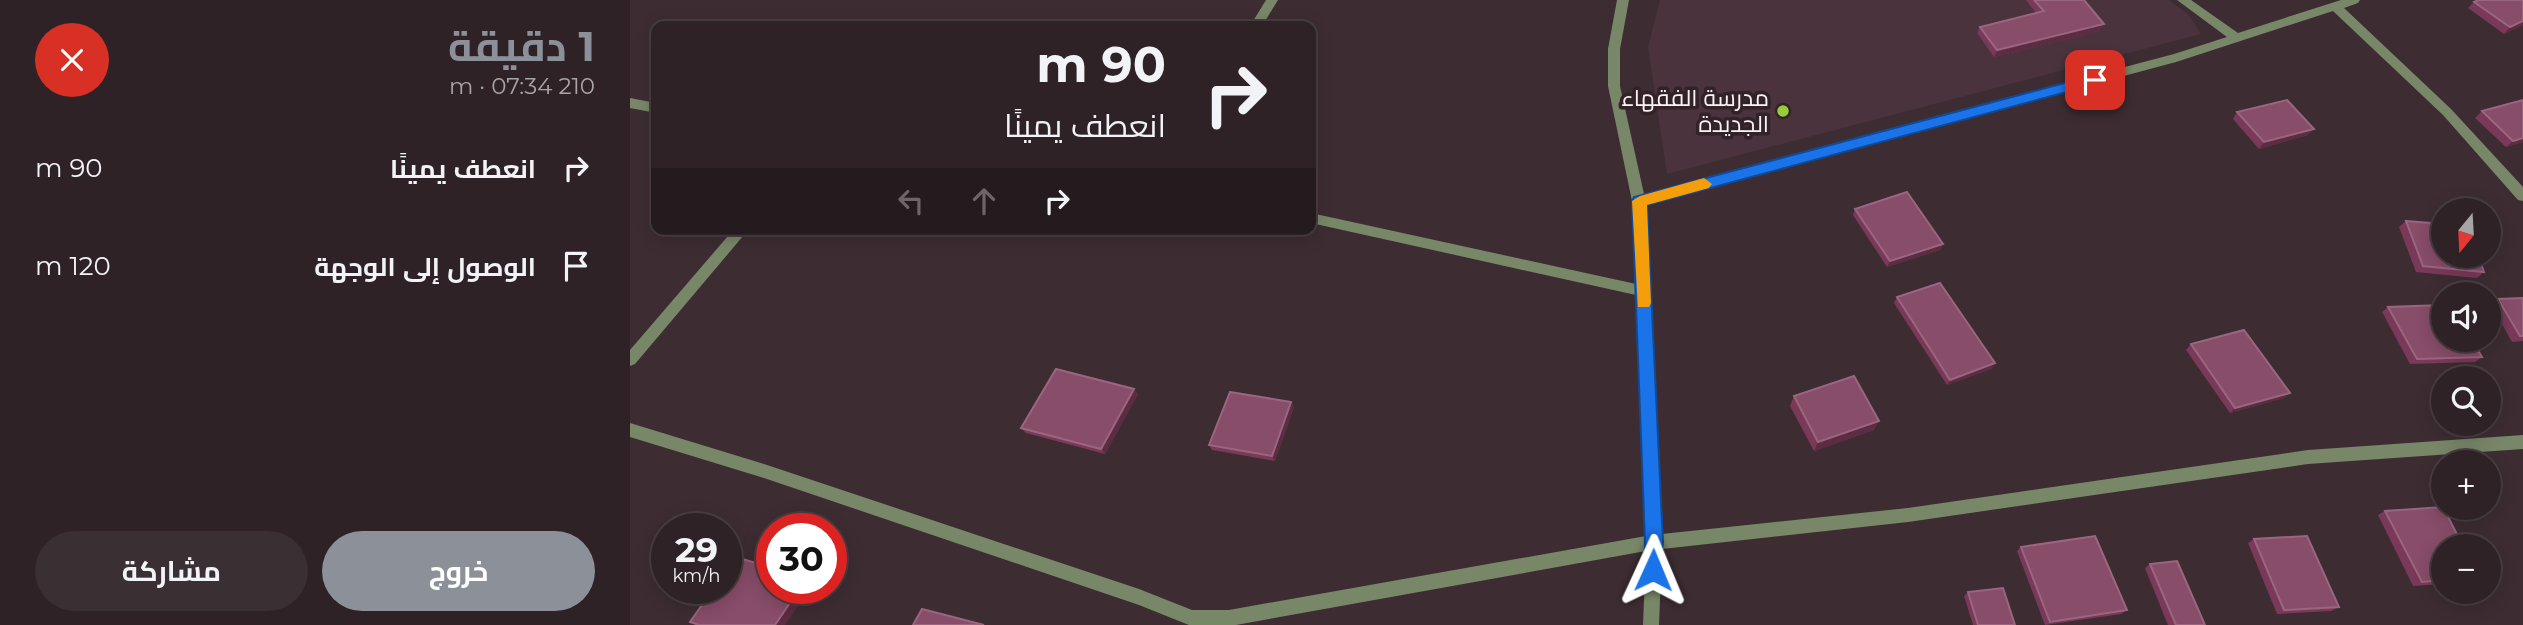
<!DOCTYPE html>
<html lang="ar">
<meta charset="utf-8">
<style>
:root{--surface:#2e2226;--page:#3a2f32;--text:#f1f3f6;--muted:#a7a4a7;--line:#493f43;--accent:#8c9099}
body{margin:0;font-family:Montserrat,Cairo,sans-serif;background:var(--page);color:var(--text);direction:rtl;height:100vh;display:flex;flex-direction:column;font-size:26px;white-space:nowrap}
*{box-sizing:border-box;margin:0}
p{font-size:23px;color:var(--muted)}
.icon{flex:none;width:38px;height:38px;fill:none;stroke:currentColor;stroke-width:2;stroke-linecap:round;stroke-linejoin:round}
.map{position:relative;flex:1;overflow:hidden;direction:ltr}
.sheet{display:flex;flex-direction:column;background:var(--surface);width:630px}
.sheet>*{flex:none}
.top-card{position:absolute;left:21px;top:21px;width:665px;height:214px;border-radius:14px;box-shadow:0 4px 18px #0003,0 0 0 2px var(--line);direction:rtl;background:#2e2226;color:var(--text);overflow:hidden}
.needle{width:46px;rotate:198deg}
.controls{position:absolute;left:1801px;top:198px;display:grid;gap:14px}
.controls a{display:grid;place-items:center;width:70px;height:70px;border-radius:50%;background:var(--surface);box-shadow:0 4px 18px #0003,0 0 0 2px var(--line);font-size:35px}
.speed{position:absolute;left:21px;top:513px;display:flex;gap:14px;font-size:35px;font-weight:700;text-align:center}
.speed>*{display:grid;place-content:center;width:91px;height:91px;border-radius:50%;background:var(--surface);box-shadow:0 4px 18px #0003,0 0 0 2px var(--line);line-height:1}
.speed small{font-size:18px;font-weight:400}
.speed .limit{border:10px solid #d22;background:#fff;color:#111}
.pin{position:absolute;display:grid;place-items:center;width:60px;height:60px;color:#fff;margin:-30px;border-radius:14px;box-shadow:0 4px 10px #0006}
.me{position:absolute;width:77px;margin:-38px;rotate:1deg;stroke-linejoin:round;filter:drop-shadow(0 0 5px #0008)}
.turn{display:flex;align-items:center;gap:24px;height:147px;padding:0 35px;font-size:32px}
.turn .icon{width:91px;height:91px;stroke-width:2.5}
.turn b{display:block;font-size:49px;line-height:60px}
.lanes{display:flex;align-items:center;height:66px;padding:0 35px;background:#0003;justify-content:center;gap:35px;direction:ltr}
.lanes .off{opacity:.35}
.round{display:grid;place-items:center;flex:none;width:74px;height:74px;border-radius:37px;background:var(--page)}
.headline{display:flex;align-items:center;justify-content:space-between;height:119px;padding:0 35px}
h1{font-size:42px;font-weight:700;line-height:52px;color:var(--accent)}
.button{display:flex;gap:14px;margin-top:auto;padding:14px 35px}
.button a{flex:1;height:80px;border-radius:42px;background:var(--accent);color:#fff;font-size:28px;font-weight:700;line-height:80px;text-align:center}
.button a+a{background:var(--page);color:var(--text)}
ul{padding:0;list-style:none}
li{display:flex;align-items:center;gap:21px;height:98px;padding:0 35px}
li div{flex:1}
li b{display:block;font-size:26px}
li em{font-style:normal}
main{display:flex;flex:1;min-height:0}
.map>svg:first-child{display:block}
</style>
<main>
<div class="map">
<svg width="1893" height="625" viewBox="0 0 1893 625">
<rect width="100%" height="100%" fill="#3d2d33"/>
<path fill="#4a333c" d="M1030 0H1539L1558 14 1571 34 1037 174 1018 47Z"/>
<g fill="none" stroke-linecap="round" stroke-linejoin="round">
<path fill="#798769" fill-rule="evenodd" d="M636 0H648L632 26H620Z
M987 0H999L990 49V86L1014 194 1544 54 1597 37 1547 0H1561L1608 33 1711 0H1730L1728 3 1714 8 1821 109 1893 187V201L1888 200 1813 115 1703 11 1546 62 1016 204 1032 534 1278 508 1678 450 1893 435V449L1678 464 1278 522 1032 549 1029 625H1013L1016 551 606 625H559L509 605 134 478 0 437V423L134 464 509 589 562 610H599L1016 536 1006 295 681 223V213L1006 284 1002 201 978 86V49Z
M0 98 26 103V113L0 108Z
M104 229H119L5 364 0 366V350Z"/>
</g>
<path fill="#7a3958" d="M1396 0H1454L1470 31 1364 57 1347 33 1350 27 1406 13Z
M1844 2 1893 25 1874 34 1838 8Z
M1852 111 1893 142 1876 147 1845 118Z
M1607 112 1678 135 1629 149 1603 119Z
M1225 209 1313 244 1310 250 1257 267 1223 215Z
M1776 221 1854 272 1847 278 1786 272 1769 227Z
M1267 297 1365 363 1361 369 1317 385 1264 303Z
M1893 298V341L1882 342 1861 304 1868 299Z
M1758 307 1852 357 1845 362 1780 364 1752 312Z
M1561 344 1654 398 1600 413 1556 350Z
M504 389 508 394 475 454 396 433 391 428Z
M1164 396 1244 430 1184 451 1160 406Z
M661 402 664 407 645 461 582 450 579 445Z
M1755 511 1813 546V584L1783 586 1748 515Z
M1624 539 1709 607 1701 611 1647 614 1618 543Z
M1391 547 1497 610 1491 614 1415 625 1387 551Z
M1520 564 1575 625H1538L1515 568Z
M1338 592 1385 625H1343L1334 596Z"/>
<path fill="#5c2c42" d="M1893 21V25L1874 34 1880 27Z
M1474 24 1470 31 1364 57 1367 50Z
M1684 129 1678 135 1629 149 1634 142Z
M1893 138V142L1876 147 1883 141Z
M1313 244 1310 250 1257 267 1260 261Z
M1365 363 1361 369 1317 385 1320 380Z
M504 389 508 394 475 454 471 449Z
M1660 393 1654 398 1600 413 1605 408Z
M661 402 664 407 645 461 642 456Z
M1249 421 1244 430 1184 451 1188 442Z
M170 588H180L155 625H145Z"/>
<path fill="#884d69" stroke="#9a667f" stroke-width="2" d="M1404 0H1454L1474 24 1367 50 1350 27 1414 11Z
M1848 0H1893V21L1880 27 1844 2Z
M1657 100 1684 129 1634 142 1607 112Z
M1893 100V138L1883 141 1852 111Z
M1277 192 1313 244 1260 261 1225 209Z
M1776 221 1813 224V256H1848L1854 272 1793 266Z
M1310 283 1365 363 1320 380 1267 297Z
M1893 298V336H1890L1868 299Z
M1813 305V340H1842L1852 357 1787 359 1758 307Z
M1614 330 1660 393 1605 408 1561 344Z
M426 369 504 389 471 449 391 428Z
M1224 376 1249 421 1188 442 1164 396Z
M600 392 661 402 642 456 579 445Z
M1813 507 1833 546H1813V580L1792 582 1755 511Z
M1465 536 1497 610 1420 622 1391 547Z
M1677 536 1709 607 1654 610 1624 539Z
M106 557 142 568V588H170L145 625H69L60 622 84 588H96V571Z
M1547 561 1575 625H1546L1520 564Z
M1373 588 1385 625H1348L1338 592Z
M292 609 354 625H283Z"/>
<path fill="#1a73e8" stroke="#114b97" stroke-width="2" d="M1465 75 1470 76V83L1017 205 1033 542 1029 576 1023 579 1016 576 1014 570 1015 542 1002 201 1004 197Z"/>
<path fill="#f59e0b" d="M1074 178 1082 184 1079 188 1017 205 1021 303 1019 307H1008L1002 201 1010 196Z"/>
<circle fill="#96cc39" stroke="#322329" stroke-width="2.5" cx="1153" cy="111" r="7"/>
<g text-anchor="middle" stroke-width="7" stroke-linejoin="round" paint-order="stroke">
<g font-size="23" fill="#fcf1f5" stroke="#322329" text-anchor="end">
<text x="1139" y="106">مدرسة الفقهاء<tspan x="1139" dy="26">الجديدة</tspan></text>
</g>
</g>
</svg>
<div class="controls">
<a><svg class="needle" viewBox="-14 -14 28 28"><path d="M0-13l5 13h-10z" fill="#e53935"/><path d="M0 13l5-13h-10z" fill="#a7a4a7"/></svg></a>
<a><svg class="icon" aria-label="sound" viewBox="0 0 24 24"><path d="M4 9h4l5-4v14l-5-4H4zM17 9q2 3 0 6"/></svg></a>
<a><svg class="icon" aria-label="search" viewBox="0 0 24 24"><circle cx="10" cy="10" r="6"/><path d="M15 15l6 6"/></svg></a>
<a>+</a>
<a>−</a>
</div>
<div class="speed"><div>29<small>km/h</small></div><div class="limit">30</div></div>
<div class="pin" style="left:1465px;top:80px;background:#d93025"><svg class="icon" aria-label="arrive" viewBox="0 0 24 24"><path d="M6 21V4h12l-3 4 3 4H6"/></svg></div>
<svg class="me" style="left:1023px;top:570px" viewBox="-20 -20 40 40"><path d="M0-17L14 15 0 8-14 15z" fill="#1a73e8" stroke="#fff" stroke-width="4"/></svg>
<div class="top-card">
<div class="turn"><svg class="icon" aria-label="right" viewBox="0 0 24 24"><path d="M7 20v-9h11M14 6l5 5-5 5"/></svg><div><b>90 m</b>انعطف يمينًا</div></div>
<div class="lanes"><svg class="icon off" aria-label="left" viewBox="0 0 24 24"><path d="M17 20v-9H6M10 6l-5 5 5 5"/></svg><svg class="icon off" aria-label="ahead" viewBox="0 0 24 24"><path d="M12 20V5M6 11l6-6 6 6"/></svg><svg class="icon" aria-label="right" viewBox="0 0 24 24"><path d="M7 20v-9h11M14 6l5 5-5 5"/></svg></div>
</div>
</div>
<section class="sheet">
<div class="headline"><div><h1>1 دقيقة</h1><p>210 m · 07:34</p></div><a class="round" style="background:#d93025;color:#fff"><svg class="icon" aria-label="close" viewBox="0 0 24 24"><path d="M6 6l12 12M18 6L6 18"/></svg></a></div>
<ul>
<li><svg class="icon" aria-label="right" viewBox="0 0 24 24"><path d="M7 20v-9h11M14 6l5 5-5 5"/></svg><div><b>انعطف يمينًا</b></div><em>90 m</em></li>
<li><svg class="icon" aria-label="arrive" viewBox="0 0 24 24"><path d="M6 21V4h12l-3 4 3 4H6"/></svg><div><b>الوصول إلى الوجهة</b></div><em>120 m</em></li>
</ul>
<div class="button"><a>خروج</a><a>مشاركة</a></div>
</section>
</main>
